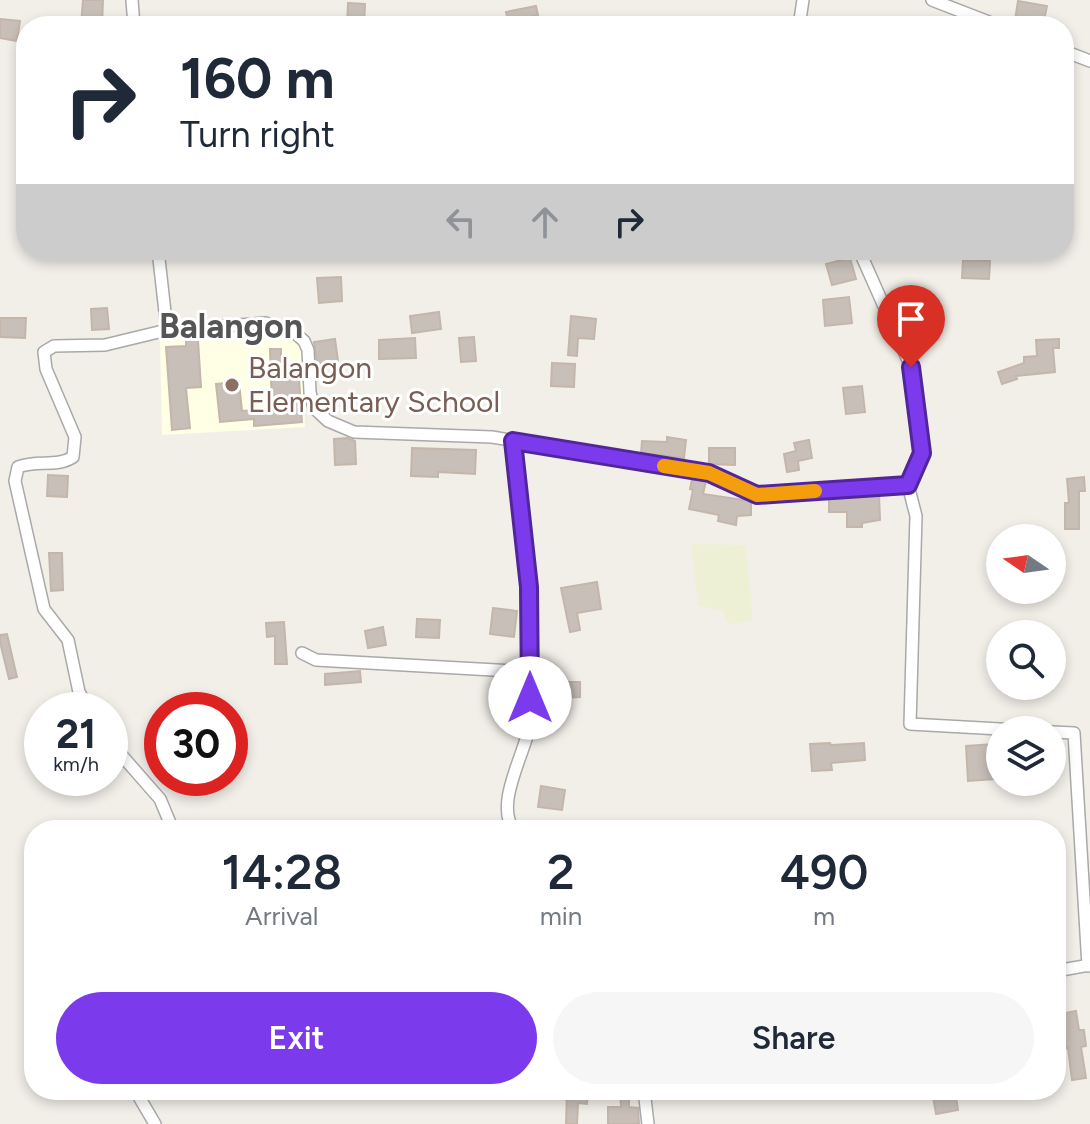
<!DOCTYPE html>
<style>
:root{--surface:#fff;--page:#f6f6f7;--text:#1f2937;--muted:#747a83;--accent:#7c3aed}
body{margin:0;font-family:Figtree,sans-serif;background:var(--page);color:var(--text);height:100vh;display:flex;flex-direction:column;font-size:30px;white-space:nowrap}
*{box-sizing:border-box;margin:0}
p{font-size:26px;color:var(--muted)}
.icon{flex:none;width:44px;height:44px;fill:none;stroke:currentColor;stroke-width:2;stroke-linecap:round;stroke-linejoin:round}
.map{position:relative;flex:1;overflow:hidden}
.side{position:absolute;left:24px;top:820px;width:1042px;height:280px;display:flex;flex-direction:column;background:var(--surface);border-radius:32px;box-shadow:0 4px 12px #0003}
.side>*{flex:none}
.guide{position:absolute;left:16px;top:16px;width:1058px;height:244px;border-radius:32px;box-shadow:0 4px 12px #0003;background:#fff;color:var(--text);overflow:hidden}
.needle{width:52px;rotate:283deg}
.tools{position:absolute;left:986px;top:524px;display:grid;gap:16px}
.tools a{display:grid;place-items:center;width:80px;height:80px;border-radius:50%;background:var(--surface);box-shadow:0 4px 12px #0003;font-size:40px}
.speed{position:absolute;left:24px;top:692px;display:flex;gap:16px;font-size:40px;font-weight:700;text-align:center}
.speed>*{display:grid;place-content:center;width:104px;height:104px;border-radius:50%;background:var(--surface);box-shadow:0 4px 12px #0003;line-height:1}
.speed small{font-size:20px;font-weight:400}
.speed .limit{border:12px solid #d22;background:#fff;color:#111}
.pin{position:absolute;display:grid;place-items:center;width:68px;height:68px;color:#fff;margin:-82px -34px;border-radius:50% 50% 50% 0;rotate:-45deg;box-shadow:0 0 8px #0007}
.pin .icon{rotate:45deg}
.me{position:absolute;width:88px;margin:-44px;rotate:0deg;stroke-linejoin:round;filter:drop-shadow(0 0 6px #0008)}
.turn{display:flex;align-items:center;gap:28px;height:168px;padding:0 32px;font-size:36px}
.turn .icon{width:104px;height:104px;stroke-width:2.5}
.turn b{display:block;font-size:56px;line-height:68px}
.lanes{display:flex;align-items:center;height:76px;padding:0 32px;background:#0003;justify-content:center;gap:40px;direction:ltr}
.lanes .off{opacity:.35}
.eta{display:flex;justify-content:space-evenly;align-items:center;height:136px;text-align:center}
.eta b{font-size:48px;font-weight:600;line-height:56px}
.primary-button{display:flex;gap:16px;margin-top:auto;padding:16px 32px}
.primary-button a{flex:1;height:92px;border-radius:48px;background:var(--accent);color:#fff;font-size:32px;font-weight:600;line-height:92px;text-align:center}
.primary-button a+a{background:var(--page);color:var(--text)}
.map>svg:first-child{display:block}
</style>
<div class="map">
<svg width="1090" height="1124" viewBox="0 0 1090 1124">
<rect width="100%" height="100%" fill="#f2efe9"/>
<path fill="#ffffe5" d="M277 331 301 342 305 427 162 435 160 336Z"/>
<path fill="#eef0d5" d="M691 544 746 545 753 620 730 625 722 610 698 606Z"/>
<path fill="#c7bfb8" stroke="#c4b6ab" stroke-width="2" d="M83 0H103L102 26H81Z
M1018 1 1047 6 1043 26H1014Z
M348 3 365 4 364 26 347 25Z
M536 6 538 15 525 18 527 26H509L506 12Z
M0 19 20 21 17 41 0 38Z
M850 258 856 279 832 285 826 264Z
M963 260 990 261 989 279 962 278Z
M341 277 342 301 319 303 317 278Z
M849 297 852 323 825 326 823 300Z
M107 308 109 329 92 330 91 309Z
M439 312 441 329 412 333 410 316Z
M571 316 596 319 594 339 578 338 577 356 568 355Z
M0 318H26L25 338 0 337Z
M474 337 476 361 461 362 459 338Z
M415 338 416 358 379 359V340Z
M335 339 338 361 317 364 314 342Z
M1059 339V348H1053L1055 372 1016 376 1017 379 1002 384 998 372 1024 363V357L1037 356 1036 340Z
M186 340H198L201 387 186 388 190 428 172 430 166 347 186 346Z
M270 349H281V365L298 364 302 422 254 426V419L220 422 216 384 239 382 242 411 272 409Z
M552 363 575 364 574 387 551 386Z
M862 386 865 412 846 414 843 388Z
M667 437 686 440 684 458 641 453 642 441 667 442Z
M347 438 355 441 356 464 335 465 334 439Z
M809 440 812 458 798 461 799 470 787 472 784 454 796 451 794 443Z
M412 448 476 450 475 474 438 472V477L411 476Z
M709 448H735V465L709 464Z
M48 475 68 476 67 497 47 496Z
M1084 477 1085 491H1079V529H1065V503H1069L1067 479Z
M692 479 706 481 703 494 751 501V515L737 516 736 525 718 521 719 515 689 509 693 490 690 489Z
M879 495 880 520 862 523V527H847V512H829V499Z
M49 553H62L63 590 51 591Z
M597 582 601 609 577 613 580 630 570 632 561 588Z
M493 608 517 611 514 637 490 634Z
M417 619 440 620 439 638 416 637Z
M284 622 287 664H275V636L267 637 266 623Z
M383 627 386 645 368 648 365 631Z
M7 634 17 677 9 679 0 642V635Z
M360 671 361 682 325 685V674Z
M555 682H580V697L556 698Z
M830 743 831 745 864 743 865 760 831 763 832 770 812 771 810 744Z
M994 744 996 779 968 781 966 746Z
M541 786 565 790 562 810 538 807Z
M1076 1011 1079 1030H1084L1086 1046 1081 1047 1086 1078 1072 1080 1068 1048 1064 1049 1060 1014Z
M567 1090H588L587 1104 578 1103 577 1124H566Z
M620 1090H629V1107L638 1108 639 1124H608V1107H621Z
M955 1090 958 1110 936 1114 932 1091Z"/>
<g fill="none" stroke-linecap="round" stroke-linejoin="round">
<g stroke="#a9a9a9" stroke-width="14">
<path id="minor" d="M132 0 134 26
M932 0 999 26
M799 26 803 0
M1064 51 1090 61
M158 250 167 330
M859 250 911 367 922 453 908 485
M513 441 529 587 530 724C525 754 494 804 514 830
M302 653 316 660 530 672
M89 710 79 692 68 640 44 609 15 481 18 467C37 459 56 468 73 457L75 437 46 369 44 352 54 346 105 345 167 330 266 323 295 333 304 341 308 350 310 392 314 408 328 421 354 432 492 437 709 473 757 495 908 485 916 516 910 724 1018 730
M1052 732 1074 733 1088 966
M110 742 160 799 173 830
M1056 971 1090 965
M135 1090 155 1124
M644 1090 648 1124"/>
</g>
<use href="#minor" stroke="#fff" stroke-width="11"/>
</g>
<g fill="none" stroke-linecap="round" stroke-linejoin="round">
<g stroke="#51269a" stroke-width="20">
<path id="route" d="M530 698 529 587 513 441 709 473 757 495 908 485 922 453 911 367"/>
</g>
<use href="#route" stroke="#7c3aed" stroke-width="14"/>
<path stroke="#f59e0b" stroke-width="14" d="M664 466 709 473 757 495 815 491"/>
</g>
<circle fill="#8d6e63" stroke="#fff" stroke-width="3" cx="232" cy="385" r="8"/>
<g text-anchor="middle" stroke-width="6" stroke-linejoin="round" paint-order="stroke">
<g font-size="30" fill="#785e54" stroke="#fff" text-anchor="start">
<text x="248" y="378">Balangon<tspan x="248" dy="34">Elementary School</tspan></text>
</g>
<g font-size="34" font-weight="bold" fill="#555" stroke="#fff">
<text x="231" y="338">Balangon</text>
</g>
</g>
</svg>
<div class="tools">
<a><svg class="needle" viewBox="-14 -14 28 28"><path d="M0-13l5 13h-10z" fill="#e53935"/><path d="M0 13l5-13h-10z" fill="#747a83"/></svg></a>
<a><svg class="icon" aria-label="search" viewBox="0 0 24 24"><circle cx="10" cy="10" r="6"/><path d="M15 15l6 6"/></svg></a>
<a><svg class="icon" aria-label="layers" viewBox="0 0 24 24"><path d="M12 4l9 5-9 5-9-5zM3 14l9 5 9-5"/></svg></a>
</div>
<div class="speed"><div>21<small>km/h</small></div><div class="limit">30</div></div>
<div class="pin" style="left:911px;top:367px;background:#d93025"><svg class="icon" aria-label="arrive" viewBox="0 0 24 24"><path d="M6 21V4h12l-3 4 3 4H6"/></svg></div>
<svg class="me" style="left:530px;top:698px" viewBox="-20 -20 40 40"><circle r="19" fill="#fff"/><path d="M0-13L10 11 0 6-10 11z" fill="#7c3aed"/></svg>
<div class="guide">
<div class="turn"><svg class="icon" aria-label="right" viewBox="0 0 24 24"><path d="M7 20v-9h11M14 6l5 5-5 5"/></svg><div><b>160 m</b>Turn right</div></div>
<div class="lanes"><svg class="icon off" aria-label="left" viewBox="0 0 24 24"><path d="M17 20v-9H6M10 6l-5 5 5 5"/></svg><svg class="icon off" aria-label="ahead" viewBox="0 0 24 24"><path d="M12 20V5M6 11l6-6 6 6"/></svg><svg class="icon" aria-label="right" viewBox="0 0 24 24"><path d="M7 20v-9h11M14 6l5 5-5 5"/></svg></div>
</div>
<section class="side">
<div class="eta">
<div><b>14:28</b><p>Arrival</p></div>
<div><b>2</b><p>min</p></div>
<div><b>490</b><p>m</p></div>
</div>
<div class="primary-button"><a>Exit</a><a>Share</a></div>
</section>
</div>
